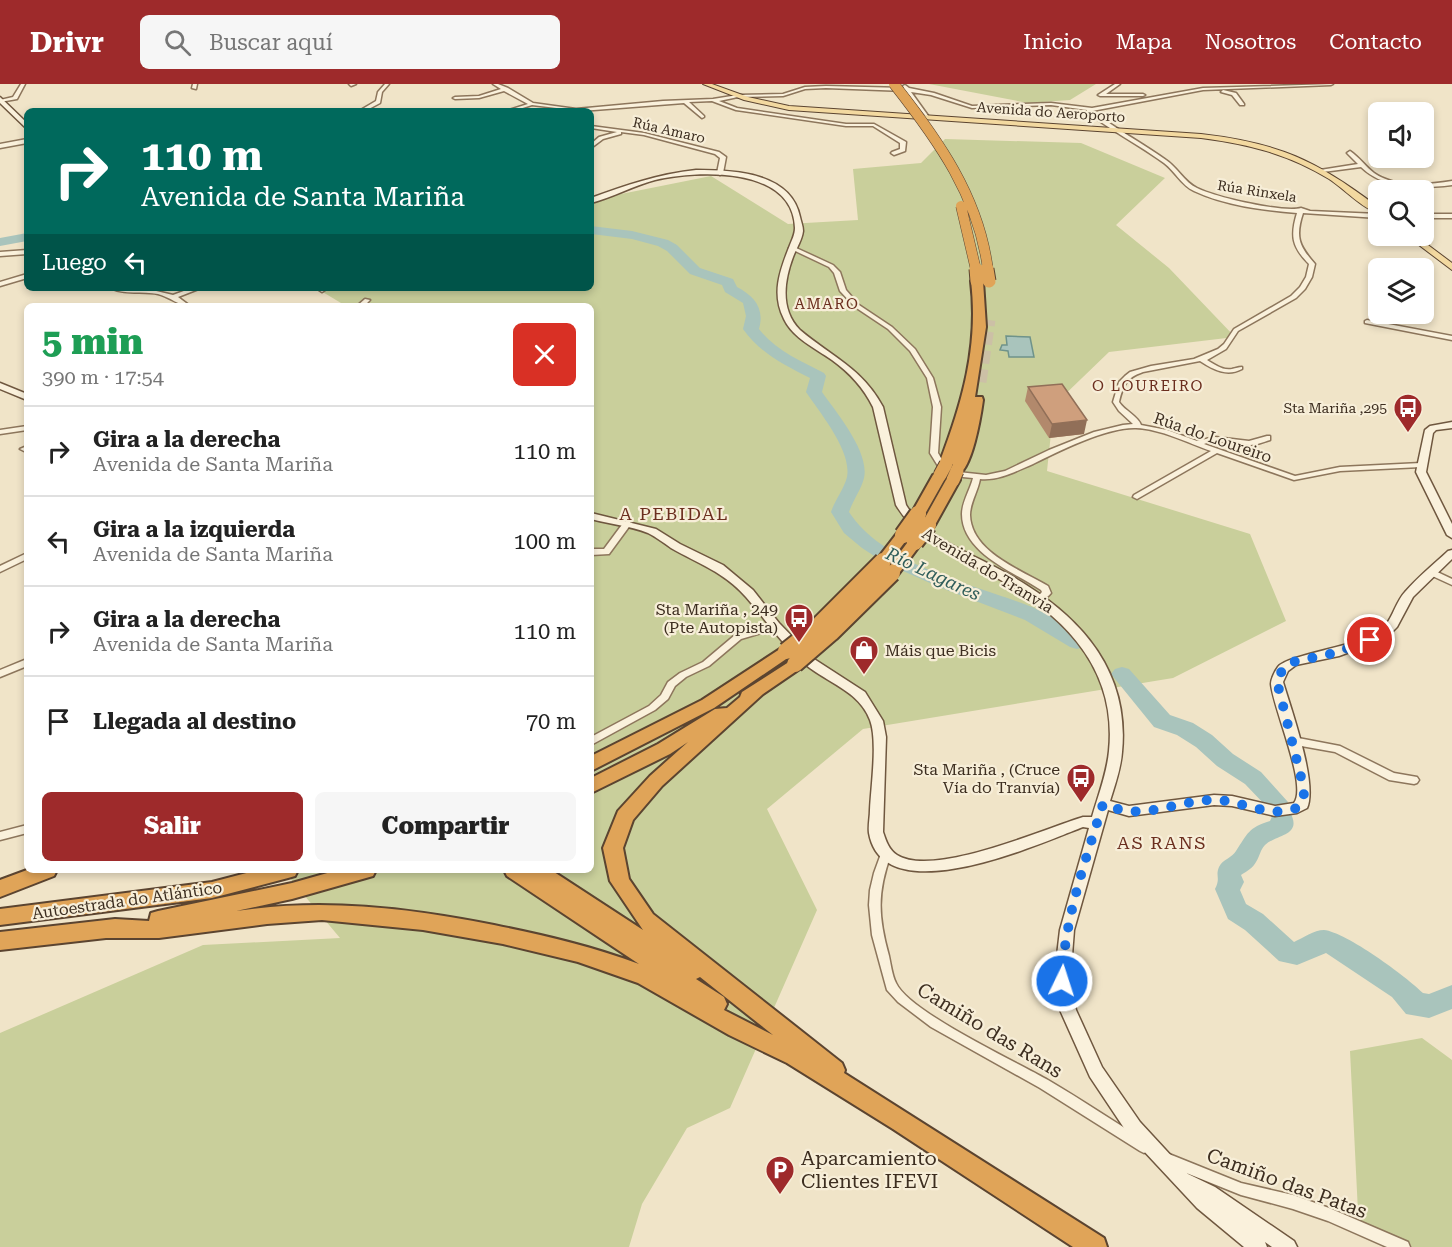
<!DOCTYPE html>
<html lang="es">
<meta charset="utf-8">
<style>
:root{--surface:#fff;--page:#f6f6f6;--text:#222;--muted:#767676;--line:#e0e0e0;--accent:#9e2a2b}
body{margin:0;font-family:"Roboto Serif",serif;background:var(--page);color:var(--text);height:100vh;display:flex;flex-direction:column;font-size:22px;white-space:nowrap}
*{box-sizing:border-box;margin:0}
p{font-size:20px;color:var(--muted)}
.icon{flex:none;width:33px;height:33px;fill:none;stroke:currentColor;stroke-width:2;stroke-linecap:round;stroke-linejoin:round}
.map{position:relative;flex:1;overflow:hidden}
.panel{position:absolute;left:24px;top:219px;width:570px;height:570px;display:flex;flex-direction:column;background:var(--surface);border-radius:9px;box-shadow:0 3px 9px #0003}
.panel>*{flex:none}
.banner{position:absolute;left:24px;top:24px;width:570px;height:183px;border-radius:9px;box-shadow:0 3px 9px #0003;background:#00695c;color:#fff;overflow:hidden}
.controls{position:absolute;left:1368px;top:18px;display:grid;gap:12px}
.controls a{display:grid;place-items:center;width:66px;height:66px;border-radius:9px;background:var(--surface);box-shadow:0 3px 9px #0003;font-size:30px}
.pin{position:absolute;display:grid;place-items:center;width:51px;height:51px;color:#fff;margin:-26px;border:3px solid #fff;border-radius:50%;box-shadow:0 2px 6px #0007}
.me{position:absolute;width:66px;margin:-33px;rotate:4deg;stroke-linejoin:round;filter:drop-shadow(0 0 4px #0008)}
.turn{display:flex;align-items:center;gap:21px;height:126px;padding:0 18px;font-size:27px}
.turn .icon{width:78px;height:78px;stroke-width:2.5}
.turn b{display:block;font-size:42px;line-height:51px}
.then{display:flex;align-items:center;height:57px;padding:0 18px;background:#0003;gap:12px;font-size:22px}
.round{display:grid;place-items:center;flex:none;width:63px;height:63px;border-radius:9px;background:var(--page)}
.headline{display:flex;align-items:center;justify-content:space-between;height:102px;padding:0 18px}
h1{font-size:36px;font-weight:800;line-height:45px;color:#1e9e55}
.primary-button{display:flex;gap:12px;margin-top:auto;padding:12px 18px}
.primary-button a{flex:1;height:69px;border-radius:9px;background:var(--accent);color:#fff;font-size:24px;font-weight:800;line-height:69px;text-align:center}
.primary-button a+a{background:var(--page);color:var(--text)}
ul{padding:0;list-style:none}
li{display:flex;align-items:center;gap:18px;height:90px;padding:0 18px;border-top:2px solid var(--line)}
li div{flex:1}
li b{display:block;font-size:22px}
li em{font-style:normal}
header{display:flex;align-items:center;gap:36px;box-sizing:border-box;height:84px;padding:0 30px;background:var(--accent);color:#fff}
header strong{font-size:28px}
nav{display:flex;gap:33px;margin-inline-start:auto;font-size:21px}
.search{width:420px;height:54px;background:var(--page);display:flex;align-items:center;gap:15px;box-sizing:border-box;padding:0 21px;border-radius:9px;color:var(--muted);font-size:22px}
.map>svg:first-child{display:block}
</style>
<header>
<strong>Drivr</strong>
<div class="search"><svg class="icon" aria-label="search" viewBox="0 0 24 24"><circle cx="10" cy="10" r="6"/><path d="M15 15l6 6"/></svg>Buscar aquí</div>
<nav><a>Inicio</a><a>Mapa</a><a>Nosotros</a><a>Contacto</a></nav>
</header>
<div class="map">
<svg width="1452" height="1163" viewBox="0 0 1452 1163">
<rect width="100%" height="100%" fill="#f0e4c8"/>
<path fill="#c9cf9b" d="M929 0H1096L1070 16 1028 19Z
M945 55 1081 59 1165 94 1116 141 1169 184 1235 253 1109 268 1054 321 1047 387 1250 450 1286 537 1173 594 863 645 767 725 817 826 730 1024 687 1044 642 1120 629 1163H0V949L203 861 340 854 283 786H591V222H346L316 204H591V116L711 92 788 140 858 136 853 85 921 79Z
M1422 954 1452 976V1163H1391L1359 1148 1350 967Z"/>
<path fill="#a9c4bc" stroke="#6f938a" stroke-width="1.5" d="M1006 252 1030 253 1034 273H1009L1008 267 1000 266 1002 261H1007Z"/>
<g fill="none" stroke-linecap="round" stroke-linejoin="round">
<path fill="#a9c4bc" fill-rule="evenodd" d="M591 142 632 147 668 156 677 161 700 184 733 195 737 203C754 212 765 224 759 245 775 266 801 277 824 289L826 292 822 308C836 328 870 368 864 394 861 406 853 416 849 428 884 482 974 500 1032 523 1050 531 1067 542 1084 553L1087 558 1084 563 1077 565 1070 563 1025 536 939 503 885 479 862 464 844 449 831 428C835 416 844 405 847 393 852 367 820 329 806 308L810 294C784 281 760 269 743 245L746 232 743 219 725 208 722 201 690 190 667 167 658 162 632 155 591 150Z
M27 149V157L0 162V154Z
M1122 583 1129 585 1170 631 1193 639 1212 651 1233 670 1261 688 1288 718 1284 724 1276 727 1268 724 1245 700 1217 682 1196 663 1177 651 1154 643 1111 590 1115 585Z
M1282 726 1290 728C1303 752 1277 750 1265 761 1260 766 1260 772 1256 778 1253 784 1247 787 1241 791L1244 798 1240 806 1246 820 1263 830 1294 858C1303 854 1314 846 1324 846 1346 848 1407 893 1423 909L1429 910 1452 901V925L1429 934 1406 930 1392 913 1326 869 1297 881 1279 877 1245 846 1228 835 1215 805C1221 793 1215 793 1219 783 1223 775 1232 774 1236 767 1248 749 1248 744 1270 737L1274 728Z"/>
<path stroke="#ccc0a6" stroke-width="13" stroke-dasharray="13 6" stroke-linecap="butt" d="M980 298 989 236"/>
<g stroke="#8d765c" stroke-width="3">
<path id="minor" d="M21 0H25L17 15 0 18V16L13 13Z
M193 0H197L196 5 192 4Z
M349 0H356L351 2Z
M385 0H389L382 8 380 19 365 27H359L376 17 378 8Z
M493 0H498L508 4 533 19 576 25 663 17 713 15 738 11 783 10 805 3 826 2 904 4 903 2 905 1 909 4 934 9 972 22 1051 19 1092 24 1203 4 1333 0 1331 1 1203 6 1092 27C1116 45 1142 59 1166 76 1178 84 1184 98 1197 104 1215 113 1283 129 1301 124L1310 127 1378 130V134L1303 129C1295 153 1299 162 1315 180L1312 193 1305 205 1296 214 1238 247 1226 265 1207 276C1214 280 1223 287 1232 285 1236 284 1239 283 1242 283V285C1227 293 1214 286 1200 277L1143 288C1126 294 1123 301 1119 318 1125 327 1138 332 1141 341L1167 346 1197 357 1215 353 1249 357 1267 352H1270V356C1263 358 1257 361 1250 361 1234 361 1219 354 1204 360L1295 392 1340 383 1421 379 1425 381 1421 383 1340 387 1294 396 1217 369 1137 415 1133 413 1134 411 1211 367C1188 359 1161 345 1136 344 1107 343 1059 367 1033 380 1016 387 999 397 980 395 978 407 970 419 970 431 971 468 1021 486 1048 502L1051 509C1048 513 1043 516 1038 515L1037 513 1042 508 1041 506C1014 488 962 469 962 430 962 418 970 406 973 394L953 392 938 382 930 369 933 323 927 294 910 267 888 245 855 223 840 207 834 189 829 183 789 164 794 163 833 181 840 188 846 206 859 221 892 243 915 265 933 294 941 323 938 369 944 379 958 388 986 391 1005 387 1049 366 1094 348 1123 341 1133 340 1119 327 1113 318 1119 298 1125 292 1130 288 1151 282 1194 275 1218 265 1224 260 1234 245 1291 212 1300 203 1306 193 1309 180C1292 163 1290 152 1297 129 1263 126 1226 122 1194 107 1181 101 1175 87 1164 79 1139 61 1112 47 1087 28V26L1051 21 972 24 931 11 911 8 929 33 927 34 906 7 826 4 805 5 783 12 738 13 719 17 737 24 846 40H874L906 58 905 67 894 71 891 69 892 68 900 65V59L873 42H846L736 26 712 17 689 18 704 32V33L702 34 684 19 581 27 532 21 513 27H506L528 20 504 7 479 14 455 15 453 14 455 13 479 12 501 5Z
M1115 0H1120L1106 10H1143L1145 11 1143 12H1100L1098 11Z
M1223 6 1236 9 1244 20V21H1240L1232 11 1221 8Z
M591 42 644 49 719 68 726 73 723 89 720 91 717 89 720 74 715 70 644 51 621 48V50L603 55 591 64V60L599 53 617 48 591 44Z
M27 55V59L0 64V60Z
M1350 67C1359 73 1366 83 1374 89 1395 104 1428 101 1452 97V101C1420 105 1385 106 1361 83L1323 88 1320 86 1358 80 1347 69Z
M1424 130H1452V134H1424Z
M27 166V170L0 172V168Z
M27 190V194L0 202V198Z
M110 204 152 206 173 211 192 204H201L178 213 190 222C179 222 170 213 158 210 143 207 124 211 110 204Z
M316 204H323L325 206 322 208Z
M365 215 370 216 364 222H357Z
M1367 236 1452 252V256L1365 239V237Z
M27 342V346L0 350V346Z
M27 362V366L24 367 20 365Z
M624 438H630L631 440 609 470 591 471V465H604Z
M27 469V475L0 488V482Z
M1431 485 1452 495V501L1428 490 1427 488 1428 486Z
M775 539 779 542 778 544 741 555 709 582 686 593 675 602 668 615 655 626 591 661V653L649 622 661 611 668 598 680 589 703 578 735 551Z
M27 575V582L0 593V586Z
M1293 653 1340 662 1394 689 1417 693 1419 696 1417 699 1414 700 1389 696 1335 668 1290 660 1288 657 1290 654Z
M27 741V749L0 756V748Z
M886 766 890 767 891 770C877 809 878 832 889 872 891 881 892 891 896 899 909 928 1017 978 1048 996 1082 1016 1115 1038 1148 1059L1150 1063 1148 1067 1144 1069 1140 1067 1040 1004 931 943 898 918 887 906 872 851 869 821 870 806 874 789 882 767Z
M1169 1070 1241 1099 1293 1111 1329 1124 1408 1158 1410 1163H1387L1328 1137 1293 1125 1241 1111 1164 1080 1163 1076 1164 1072Z"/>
</g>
<g stroke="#6f573f" stroke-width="3">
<path id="secondary" d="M0 13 27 39V45L0 19Z
M696 86C733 86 791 88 800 133 801 138 803 142 803 147 802 156 796 165 793 173 784 197 780 226 800 246 832 273 862 284 883 323L906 421C926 454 963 466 995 483 1068 521 1131 577 1122 668 1121 684 1115 701 1110 717L1129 722 1214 711 1232 712 1275 722 1294 719C1308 702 1273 624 1271 600 1271 595 1275 587 1278 583 1287 571 1357 562 1377 549 1392 540 1394 520 1405 508 1418 493 1434 480 1448 467L1452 466V475L1413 513 1397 543 1385 555 1339 572 1296 581 1288 587 1283 598C1291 625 1318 700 1307 724L1297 729 1275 732 1232 722 1214 721 1129 732 1108 726 1074 846 1070 897 1076 926 1102 983 1140 1038 1188 1090 1215 1103 1294 1157 1297 1163H1272L1265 1158 1267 1163H1244L1197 1124 1128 1050 1090 993 1060 926 1054 897 1060 846 1089 744 1083 743C1039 760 883 830 869 749 868 742 870 733 870 726 871 702 878 657 870 636 859 607 828 599 806 581 783 562 766 536 746 513 724 488 699 480 671 464 664 459 656 453 648 449 631 442 609 440 591 435V429L656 445 680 460 723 481 753 506 779 539 814 575 865 608 883 637 886 653 883 748C886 757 889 766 897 771 933 794 1044 745 1083 733H1092C1098 712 1107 689 1109 667 1118 579 1057 525 986 488 951 469 917 456 896 421L873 323C863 303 850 289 832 276 815 264 793 254 784 235 771 210 780 186 790 161 792 156 795 150 795 144 793 82 698 86 655 96 633 102 613 113 591 119V114C626 101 659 90 696 86Z
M0 299 27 310V316L0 305Z
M1452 338V344L1436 346 1433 349 1426 388 1452 440V454L1447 451 1416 388 1425 346 1430 342Z"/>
</g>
<g stroke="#5b4430" stroke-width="2">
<path id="primary" d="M703 0H712L748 13 789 22 1201 50C1279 59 1316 76 1378 123V129C1363 125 1343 104 1329 95 1288 70 1248 60 1201 54L789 26 744 16Z
M1407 152H1416L1452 179V186Z"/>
</g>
<g stroke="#5b4430" stroke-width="4">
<path id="motorway" d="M977 194 983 197 986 243 975 313H982L983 316C981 331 972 387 957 391L950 387 953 380 946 384 939 380C962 320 979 262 971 197Z
M940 387 947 391 925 430 923 433H913L911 430 933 391Z
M953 392 960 396 935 441 933 444H923L921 441 946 396Z
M903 446 910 451 908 454 888 480H878L875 477 878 474 898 448Z
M915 453 920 455 922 458 920 461 897 492H887L884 489 887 486 910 455Z
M786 561 792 563 794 567 792 571 714 624 591 687V672L702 616Z
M795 574 801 576 803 580 801 584 763 610 662 702 633 736 623 764 629 795 653 830 842 979 845 986 844 989 1104 1154 1107 1163H1073L893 1045 787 979 729 951 638 899 578 878 503 860 423 846 322 836 267 840 159 854H106L0 866V848L115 835 149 837 151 829 158 827 292 799 338 786H376L373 792 366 794 292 815 236 827C324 814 408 824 494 841 543 851 592 862 639 880L507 792 504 786H551L643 846 610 797 603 764 618 727 650 692 688 658 670 670 591 709V694L658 660 715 625 727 624 740 613 742 608ZM700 893 773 951 724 926 727 920 724 913 696 895Z
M27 786H57L54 792 0 813V796Z
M258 786H298L295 792 288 794 212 814 0 841V825L212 798Z"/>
</g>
<use href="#minor" fill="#faf1dc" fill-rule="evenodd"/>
<use href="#secondary" fill="#faf1dc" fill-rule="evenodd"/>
<use href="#primary" fill="#f3d9a0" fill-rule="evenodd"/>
<use href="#motorway" fill="#e0a458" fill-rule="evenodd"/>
<g stroke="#5b4430" stroke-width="11" stroke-linecap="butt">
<path id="motorway-bridge-far2" d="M894 0C938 56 979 113 988 186
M961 122 976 186"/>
</g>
<g stroke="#5b4430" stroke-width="15" stroke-linecap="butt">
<path id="motorway-bridge-far1" d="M976 185 977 197
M987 185 989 197
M940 391 946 380
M953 396 957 387"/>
</g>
<g stroke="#5b4430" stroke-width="20" stroke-linecap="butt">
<path id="motorway-bridge" d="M903 451 918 430
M915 458 928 441
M786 567 820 540 883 477
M795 580 831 549 892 489"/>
</g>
<use href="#motorway-bridge-far2" stroke="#e0a458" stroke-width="10"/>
<use href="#motorway-bridge-far1" stroke="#e0a458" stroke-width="13"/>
<use href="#motorway-bridge" stroke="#e0a458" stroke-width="16"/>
</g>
<path fill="#b2896c" d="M1028 303 1084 350 1049 354 1025 317Z"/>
<path fill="#916f58" d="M1087 336 1084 350 1049 354 1052 340Z"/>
<path fill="#cf9f7d" stroke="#916f58" stroke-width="1.5" d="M1062 300 1087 336 1052 340 1028 303Z"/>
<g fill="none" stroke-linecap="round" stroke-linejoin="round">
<path stroke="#1a73e8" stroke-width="10" stroke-dasharray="0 18" d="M1062 897C1064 836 1085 778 1103 720 1111 723 1121 727 1130 727 1157 730 1188 715 1217 716 1241 717 1271 734 1294 725 1307 720 1304 708 1302 697L1277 598 1283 584 1293 578 1335 569 1370 556"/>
</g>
<defs>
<g id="bus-pin" transform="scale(1.5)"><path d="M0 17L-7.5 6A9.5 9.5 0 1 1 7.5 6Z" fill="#9e2a2b" stroke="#f7eed8"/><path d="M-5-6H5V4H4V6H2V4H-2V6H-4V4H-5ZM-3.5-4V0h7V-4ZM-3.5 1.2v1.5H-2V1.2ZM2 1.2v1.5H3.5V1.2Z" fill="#fff"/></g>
<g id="shop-pin" transform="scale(1.5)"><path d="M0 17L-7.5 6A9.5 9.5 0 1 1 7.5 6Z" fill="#9e2a2b" stroke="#f7eed8"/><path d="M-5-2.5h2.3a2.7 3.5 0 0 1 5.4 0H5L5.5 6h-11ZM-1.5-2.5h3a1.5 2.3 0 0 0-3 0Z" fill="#fff"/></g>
<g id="parking-pin" transform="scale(1.5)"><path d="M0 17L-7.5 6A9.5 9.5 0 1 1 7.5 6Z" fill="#9e2a2b" stroke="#f7eed8"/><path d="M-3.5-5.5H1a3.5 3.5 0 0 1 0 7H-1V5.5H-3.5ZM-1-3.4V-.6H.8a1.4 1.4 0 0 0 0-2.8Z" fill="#fff"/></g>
</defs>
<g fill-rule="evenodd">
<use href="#bus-pin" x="1408" y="324"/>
<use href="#bus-pin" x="799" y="534"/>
<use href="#shop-pin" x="864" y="566"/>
<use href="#bus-pin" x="1081" y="694"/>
<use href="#parking-pin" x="780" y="1086"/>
</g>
<g text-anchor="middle" stroke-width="4.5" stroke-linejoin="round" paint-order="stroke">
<g font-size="14" fill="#3d2e20" stroke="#f7eed8">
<text transform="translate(1051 28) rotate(4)" y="5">Avenida do Aeroporto</text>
<text transform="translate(669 46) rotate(13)" y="5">Rúa Amaro</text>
<text transform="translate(1257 107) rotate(9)" y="5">Rúa Rinxela</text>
</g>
<g font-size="14" fill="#3d2e20" stroke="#f7eed8" text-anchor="end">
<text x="1387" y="329">Sta Mariña ,295</text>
</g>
<g font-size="15" letter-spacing="1.5" fill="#6b2e1e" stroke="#f7eed8">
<text x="827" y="225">AMARO</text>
<text x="1148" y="307">O LOUREIRO</text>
</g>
<g font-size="16" fill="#3d2e20" stroke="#f7eed8">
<text transform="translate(1213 353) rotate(19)" y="6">Rúa do Loureiro</text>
<text transform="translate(988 486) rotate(31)" y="6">Avenida do Tranvia</text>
<text transform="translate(127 816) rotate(-8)" y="6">Autoestrada do Atlántico</text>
</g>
<g font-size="16" fill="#3d2e20" stroke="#f7eed8" text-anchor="end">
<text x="778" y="531">Sta Mariña , 249<tspan x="778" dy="18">(Pte Autopista)</tspan></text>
<text x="885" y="572" text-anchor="start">Máis que Bicis</text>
<text x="1060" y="691">Sta Mariña , (Cruce<tspan x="1060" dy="18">Vía do Tranvía)</tspan></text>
</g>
<g font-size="18" letter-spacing="1.5" fill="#6b2e1e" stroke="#f7eed8">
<text x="674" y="436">A PEBIDAL</text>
<text x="1162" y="765">AS RANS</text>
</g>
<g font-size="18" font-style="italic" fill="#2f5d5a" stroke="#f7eed8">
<text transform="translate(933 490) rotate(25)" y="6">Río Lagares</text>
</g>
<g font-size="20" fill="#3d2e20" stroke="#f7eed8">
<text transform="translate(990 946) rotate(31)" y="7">Camiño das Rans</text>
<text transform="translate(1287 1099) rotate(20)" y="7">Camiño das Patas</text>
</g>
<g font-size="20" fill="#3d2e20" stroke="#f7eed8" text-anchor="start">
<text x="801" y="1081">Aparcamiento<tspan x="801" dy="23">Clientes IFEVI</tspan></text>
</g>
</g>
</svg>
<div class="controls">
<a><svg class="icon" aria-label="sound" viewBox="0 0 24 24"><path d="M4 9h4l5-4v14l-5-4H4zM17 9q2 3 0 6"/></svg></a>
<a><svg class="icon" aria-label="search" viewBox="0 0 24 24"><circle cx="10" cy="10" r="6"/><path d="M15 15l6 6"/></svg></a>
<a><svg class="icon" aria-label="layers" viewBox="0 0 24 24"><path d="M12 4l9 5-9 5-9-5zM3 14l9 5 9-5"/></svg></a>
</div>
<div class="pin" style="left:1370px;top:556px;background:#d93025"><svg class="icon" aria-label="arrive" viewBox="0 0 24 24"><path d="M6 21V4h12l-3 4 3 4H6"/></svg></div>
<svg class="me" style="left:1062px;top:897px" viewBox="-20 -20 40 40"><circle r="17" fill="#1a73e8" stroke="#fff" stroke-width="3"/><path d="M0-11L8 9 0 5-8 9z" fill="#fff"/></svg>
<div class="banner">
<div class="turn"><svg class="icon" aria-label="right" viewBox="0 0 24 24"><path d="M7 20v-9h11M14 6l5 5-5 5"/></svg><div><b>110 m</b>Avenida de Santa Mariña</div></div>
<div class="then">Luego<svg class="icon" aria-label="left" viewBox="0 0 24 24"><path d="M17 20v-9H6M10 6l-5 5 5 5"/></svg></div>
</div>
<section class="panel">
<div class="headline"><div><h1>5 min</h1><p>390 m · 17:54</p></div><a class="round" style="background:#d93025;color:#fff"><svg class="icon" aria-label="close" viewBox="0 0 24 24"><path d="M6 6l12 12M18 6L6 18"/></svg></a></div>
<ul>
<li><svg class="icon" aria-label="right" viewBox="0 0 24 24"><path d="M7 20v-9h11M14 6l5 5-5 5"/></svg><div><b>Gira a la derecha</b><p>Avenida de Santa Mariña</p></div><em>110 m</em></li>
<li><svg class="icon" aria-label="left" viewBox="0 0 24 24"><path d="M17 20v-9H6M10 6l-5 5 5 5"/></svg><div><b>Gira a la izquierda</b><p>Avenida de Santa Mariña</p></div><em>100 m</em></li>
<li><svg class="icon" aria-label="right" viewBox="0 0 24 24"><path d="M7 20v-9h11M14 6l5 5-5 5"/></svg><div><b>Gira a la derecha</b><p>Avenida de Santa Mariña</p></div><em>110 m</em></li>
<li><svg class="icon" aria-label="arrive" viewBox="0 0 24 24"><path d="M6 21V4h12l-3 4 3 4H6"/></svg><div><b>Llegada al destino</b></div><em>70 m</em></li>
</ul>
<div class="primary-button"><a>Salir</a><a>Compartir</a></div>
</section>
</div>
